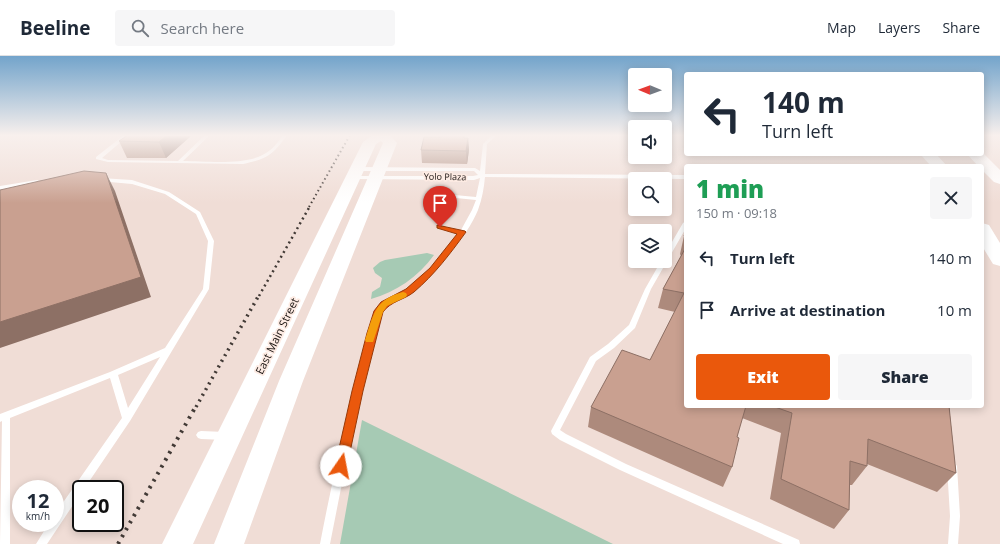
<!DOCTYPE html>
<meta charset="utf-8">
<style>
:root{--surface:#fff;--page:#f6f6f7;--text:#1f2937;--muted:#747a83;--line:#e0e1e3;--accent:#ea580c}
body{margin:0;font-family:"Open Sans",sans-serif;background:var(--page);color:var(--text);height:100vh;display:flex;flex-direction:column;font-size:15px;white-space:nowrap}
*{box-sizing:border-box;margin:0}
p{font-size:13px;color:var(--muted)}
.icon{flex:none;width:22px;height:22px;fill:none;stroke:currentColor;stroke-width:2;stroke-linecap:round;stroke-linejoin:round}
.map{position:relative;flex:1;overflow:hidden}
.panel{position:absolute;left:684px;top:108px;width:300px;height:244px;display:flex;flex-direction:column;background:var(--surface);border-radius:4px;box-shadow:0 2px 10px #0003}
.panel>*{flex:none}
.hud{position:absolute;left:684px;top:16px;width:300px;height:84px;border-radius:4px;box-shadow:0 2px 10px #0003;background:#fff;color:var(--text);overflow:hidden}
.needle{width:26px;rotate:271deg}
.buttons{position:absolute;left:628px;top:12px;display:grid;gap:8px}
.buttons a{display:grid;place-items:center;width:44px;height:44px;border-radius:4px;background:var(--surface);box-shadow:0 2px 10px #0003;font-size:20px}
.speed{position:absolute;left:12px;top:424px;display:flex;gap:8px;font-size:20px;font-weight:700;text-align:center}
.speed>*{display:grid;place-content:center;width:52px;height:52px;border-radius:50%;background:var(--surface);box-shadow:0 2px 10px #0003;line-height:1}
.speed small{font-size:10px;font-weight:400}
.speed .limit{border:2px solid #111;border-radius:6px;background:#fff;color:#111}
.pin{position:absolute;display:grid;place-items:center;width:34px;height:34px;color:#fff;margin:-41px -17px;border-radius:50% 50% 50% 0;rotate:-45deg;box-shadow:0 0 4px #0007}
.pin .icon{rotate:45deg}
.me{position:absolute;width:44px;margin:-22px;rotate:12deg;stroke-linejoin:round;filter:drop-shadow(0 0 3px #0008)}
.turn{display:flex;align-items:center;gap:14px;height:84px;padding:0 12px;font-size:18px}
.turn .icon{width:52px;height:52px;stroke-width:2.5}
.turn b{display:block;font-size:28px;line-height:34px}
.round{display:grid;place-items:center;flex:none;width:42px;height:42px;border-radius:4px;background:var(--page)}
.summary{display:flex;align-items:center;justify-content:space-between;height:68px;padding:0 12px}
h1{font-size:24px;font-weight:800;line-height:30px;color:#1e9e55}
.primary-button{display:flex;gap:8px;margin-top:auto;padding:8px 12px}
.primary-button a{flex:1;height:46px;border-radius:4px;background:var(--accent);color:#fff;font-size:16px;font-weight:800;line-height:46px;text-align:center}
.primary-button a+a{background:var(--page);color:var(--text)}
ul{padding:0;list-style:none}
li{display:flex;align-items:center;gap:12px;height:52px;padding:0 12px}
li div{flex:1}
li b{display:block;font-size:15px}
li em{font-style:normal}
header{display:flex;align-items:center;gap:24px;box-sizing:border-box;height:56px;padding:0 20px;background:var(--surface);border-bottom:1px solid var(--line)}
header strong{font-size:19px}
nav{display:flex;gap:22px;margin-inline-start:auto;font-size:14px}
.search{width:280px;height:36px;background:var(--page);display:flex;align-items:center;gap:10px;box-sizing:border-box;padding:0 14px;border-radius:4px;color:var(--muted);font-size:15px}
.map>svg:first-child{display:block}
</style>
<header>
<strong>Beeline</strong>
<div class="search"><svg class="icon" aria-label="search" viewBox="0 0 24 24"><circle cx="10" cy="10" r="6"/><path d="M15 15l6 6"/></svg>Search here</div>
<nav><a>Map</a><a>Layers</a><a>Share</a></nav>
</header>
<div class="map">
<svg width="1000" height="488" viewBox="0 0 1000 488">
<rect width="100%" height="100%" fill="#f0ddd6"/>
<path fill="#a6cab4" d="M427 197 434 199C418 221 396 236 371 243L372 236 380 231 382 222 375 217 373 212 380 206 385 204Z
M362 364 613 488H340Z"/>
<g fill="none" stroke-linecap="round" stroke-linejoin="round">
<path fill="#fff" fill-rule="evenodd" d="M124 79H129L102 102 108 104 178 105 205 79H210L183 105C207 105 246 110 266 97 273 93 278 86 283 79H287C273 99 267 103 243 108L108 106 96 103V101Z
M492 79H497L487 88 485 118 686 119V123L485 121C484 132 482 143 478 154 468 179 435 219 413 235 405 241 396 244 388 249L382 256 374 276 343 422 330 488H320C331 430 344 373 358 316 364 295 365 271 377 252 385 241 400 239 410 231 429 216 446 197 459 177L437 172V170L461 174 472 154 476 144 446 141 443 139 444 138 476 141 480 122 474 124 354 123 352 122V120H473L478 119 474 115H357L354 113 357 111 475 112 480 115 483 88Z
M101 122 132 124 169 136 200 156 214 185 209 233 130 365 84 433H81V437L47 488H36L49 467H55V458L122 362 110 322 10 362V488H0L2 365 0 366V358L110 316 165 292 203 233 208 185 196 158 165 138 132 128 99 125V123ZM160 301 128 352 118 319Z
M37 124 39 125V127L0 134V130Z
M686 165V172L651 233 635 272 614 292 596 305 560 374 566 378 626 408 799 484 800 488H783L620 414 560 384 552 378 551 375 590 301 608 288 629 269 645 233 661 205H665V198L683 167Z
M201 375 225 376 228 377 230 380 228 383 225 384 201 383 198 382 196 379 198 376Z
M952 406 955 407 957 410 960 460 958 488H948L950 460 947 410 949 407Z"/>
<path fill="#fff" fill-rule="evenodd" d="M373 79H390L397 87 303 325 244 488H214L279 325 383 87 381 85 376 88 193 488H162L363 86Z"/>
<path fill="#fff" fill-rule="evenodd" d="M982 96 1000 114V128L994 126 982 114V110H978L967 98H982Z
M920 98H936L947 110H931Z
M982 167 989 169 1000 187V210L993 208 982 190Z"/>
<path stroke="#423a36" stroke-width="2" stroke-dasharray="1.5 3" stroke-linecap="butt" d="M309 151 350 79"/>
<path stroke="#423a36" stroke-width="2.5" stroke-dasharray="2 3.5" stroke-linecap="butt" d="M259 240 310 150"/>
<path stroke="#423a36" stroke-width="3.5" stroke-dasharray="2 4.5" stroke-linecap="butt" d="M196 351 259 239"/>
<path stroke="#423a36" stroke-width="4" stroke-dasharray="2.5 5.5" stroke-linecap="butt" d="M118 488 196 350"/>
</g>
<path fill="#ad8a7c" d="M128 79H192L166 102H127L119 85Z
M464 79V82H468L469 94 467 108 422 107 421 94 442 81Z
M686 176V350H949L956 417 937 436 867 408V410L852 429H850L849 454 834 473 770 443 781 377 742 362 737 381 732 411 723 431 588 371 591 351 650 304 675 256 658 252 663 233 681 200 680 198 684 180Z"/>
<path fill="#8d7065" d="M167 79H192L166 102 159 86Z
M468 82 469 94 467 108 466 95Z
M106 117 115 135 151 241 0 292V266Z"/>
<path fill="#c9a090" stroke="#8d7065" d="M128 79H167L159 86 119 85Z
M442 79H464V82H468L466 95 421 94 424 81H442Z
M84 115 106 117 141 221 0 266V134Z
M686 176V182L684 180Z
M686 191V350H746L737 381 739 382 732 411 591 351 622 294 650 304 684 237 663 233Z
M772 350H949L956 417 868 383 867 410 850 405 849 454 781 423 792 357Z"/>
<linearGradient id="sky" x2="0" y2="1"><stop stop-color="#73a4cb"/><stop offset="0.54" stop-color="#f8f0ed"/><stop offset="1" stop-color="#f8f0ed" stop-opacity="0"/></linearGradient>
<rect width="1000" height="147" fill="url(#sky)"/>
<path fill="#ea580c" stroke="#983908" d="M437 169 465 175 466 176C450 198 435 218 414 236 404 244 391 245 383 256L363 335 347 410 346 414 341 416 337 414 335 410 352 335 367 277 374 255 381 246 406 233 430 212 457 178 437 172Z"/>
<path fill="#f59e0b" d="M403 236 406 237 407 239 406 241 387 250 383 256 373 286H366L365 284C373 259 375 243 403 236Z"/>
<g text-anchor="middle" stroke-width="3.5" stroke-linejoin="round" paint-order="stroke">
<g font-size="9" fill="#1a1411" stroke="#fdebe3">
<text transform="translate(445 121) rotate(1)" y="3">Yolo Plaza</text>
</g>
<g font-size="11" fill="#1a1411" stroke="#fdebe3">
<text transform="translate(277 280) rotate(-64)" y="4">East Main Street</text>
</g>
</g>
</svg>
<div class="buttons">
<a><svg class="needle" viewBox="-14 -14 28 28"><path d="M0-13l5 13h-10z" fill="#e53935"/><path d="M0 13l5-13h-10z" fill="#747a83"/></svg></a>
<a><svg class="icon" aria-label="sound" viewBox="0 0 24 24"><path d="M4 9h4l5-4v14l-5-4H4zM17 9q2 3 0 6"/></svg></a>
<a><svg class="icon" aria-label="search" viewBox="0 0 24 24"><circle cx="10" cy="10" r="6"/><path d="M15 15l6 6"/></svg></a>
<a><svg class="icon" aria-label="layers" viewBox="0 0 24 24"><path d="M12 4l9 5-9 5-9-5zM3 14l9 5 9-5"/></svg></a>
</div>
<div class="speed"><div>12<small>km/h</small></div><div class="limit">20</div></div>
<div class="pin" style="left:440px;top:171px;background:#d93025"><svg class="icon" aria-label="arrive" viewBox="0 0 24 24"><path d="M6 21V4h12l-3 4 3 4H6"/></svg></div>
<svg class="me" style="left:341px;top:410px" viewBox="-20 -20 40 40"><circle r="19" fill="#fff"/><path d="M0-13L10 11 0 6-10 11z" fill="#ea580c"/></svg>
<div class="hud">
<div class="turn"><svg class="icon" aria-label="left" viewBox="0 0 24 24"><path d="M17 20v-9H6M10 6l-5 5 5 5"/></svg><div><b>140 m</b>Turn left</div></div>
</div>
<section class="panel">
<div class="summary"><div><h1>1 min</h1><p>150 m · 09:18</p></div><a class="round"><svg class="icon" aria-label="close" viewBox="0 0 24 24"><path d="M6 6l12 12M18 6L6 18"/></svg></a></div>
<ul>
<li><svg class="icon" aria-label="left" viewBox="0 0 24 24"><path d="M17 20v-9H6M10 6l-5 5 5 5"/></svg><div><b>Turn left</b></div><em>140 m</em></li>
<li><svg class="icon" aria-label="arrive" viewBox="0 0 24 24"><path d="M6 21V4h12l-3 4 3 4H6"/></svg><div><b>Arrive at destination</b></div><em>10 m</em></li>
</ul>
<div class="primary-button"><a>Exit</a><a>Share</a></div>
</section>
</div>
